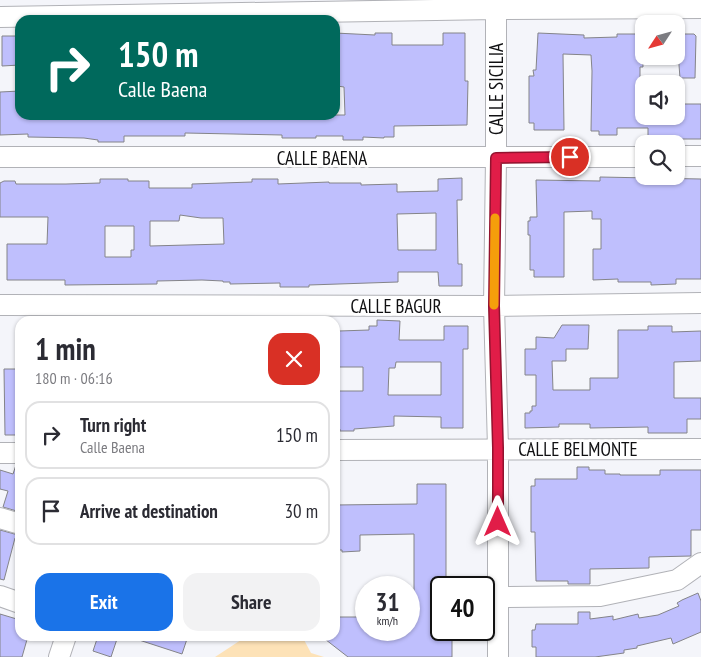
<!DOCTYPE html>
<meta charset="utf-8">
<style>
:root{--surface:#fff;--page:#f2f2f3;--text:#2b2b33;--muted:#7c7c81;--line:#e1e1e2;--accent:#1a73e8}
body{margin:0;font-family:"PT Sans Narrow",sans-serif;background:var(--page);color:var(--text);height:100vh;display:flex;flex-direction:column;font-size:19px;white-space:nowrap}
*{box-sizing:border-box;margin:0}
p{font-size:16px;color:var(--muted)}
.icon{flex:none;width:28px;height:28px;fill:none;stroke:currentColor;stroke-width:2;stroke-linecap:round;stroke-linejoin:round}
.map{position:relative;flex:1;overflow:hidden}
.side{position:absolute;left:15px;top:316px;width:325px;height:325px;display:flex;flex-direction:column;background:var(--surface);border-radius:15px;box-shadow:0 1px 4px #0004}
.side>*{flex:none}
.guide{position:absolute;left:15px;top:15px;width:325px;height:105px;border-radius:15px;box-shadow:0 1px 4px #0004;background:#00695c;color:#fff;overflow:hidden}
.needle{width:32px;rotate:234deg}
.fabs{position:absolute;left:635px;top:15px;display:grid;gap:10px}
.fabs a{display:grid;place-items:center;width:50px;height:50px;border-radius:10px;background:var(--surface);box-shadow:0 1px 4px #0004;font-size:25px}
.speed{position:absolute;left:355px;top:576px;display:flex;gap:10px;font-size:25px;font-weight:700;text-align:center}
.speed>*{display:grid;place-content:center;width:65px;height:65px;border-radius:50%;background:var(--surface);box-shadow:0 1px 4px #0004;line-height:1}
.speed small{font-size:12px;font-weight:400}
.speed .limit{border:2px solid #111;border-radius:8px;background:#fff;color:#111}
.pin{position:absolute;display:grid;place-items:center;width:42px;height:42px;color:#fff;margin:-21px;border:2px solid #fff;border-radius:50%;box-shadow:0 1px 5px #0007}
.me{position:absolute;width:55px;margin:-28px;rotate:0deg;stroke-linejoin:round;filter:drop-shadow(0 0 4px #0008)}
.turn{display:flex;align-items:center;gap:18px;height:105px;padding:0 20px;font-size:22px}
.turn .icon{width:65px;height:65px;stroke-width:2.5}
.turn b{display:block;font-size:35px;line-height:42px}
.round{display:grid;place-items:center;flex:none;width:52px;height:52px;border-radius:15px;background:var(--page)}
.summary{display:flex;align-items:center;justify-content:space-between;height:85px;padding:0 20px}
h1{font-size:30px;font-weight:700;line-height:38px}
.action{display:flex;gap:10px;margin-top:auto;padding:10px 20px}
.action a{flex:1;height:58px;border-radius:15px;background:var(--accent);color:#fff;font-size:20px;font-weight:700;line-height:58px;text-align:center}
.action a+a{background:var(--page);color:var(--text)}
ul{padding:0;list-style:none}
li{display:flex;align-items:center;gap:15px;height:68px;margin:0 10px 8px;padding:0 10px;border:2px solid var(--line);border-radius:15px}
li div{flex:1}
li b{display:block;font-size:19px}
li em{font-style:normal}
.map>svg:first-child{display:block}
</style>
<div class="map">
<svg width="701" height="657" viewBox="0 0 701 657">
<rect width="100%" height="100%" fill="#f4f5fa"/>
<path fill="#fde2b7" d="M247 636H302L311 653 324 657H215Z"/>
<path fill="#bfbffd" stroke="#848489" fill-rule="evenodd" d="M335 33 375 35V33H392V45H443V33H465V81H468L467 125 394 126V137H384V138L363 137V140H343V136H316V138H282V135L185 133V136H124V142H98V140L84 138 28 137V134L0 135V92L20 91V115H345L344 87 337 86Z
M538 33 584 35V38L617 37V34H642L643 67H640V93L644 116H677V104H701V139H648V128H617V135H599V131H591L592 71 591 55 563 54 564 130H534V123H529V76H534L533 70H536Z
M679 34H694L696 36 695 78H680L679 65Z
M2 36H20V65L2 66Z
M600 177 701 179V279H676V284L651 285V282H618V279L593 280V249H601V219H592V211L564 212V277H534V270H530V235H528V221H530V217H537L536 180 600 181Z
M462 178V200H457L458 264H462V286H439L438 272H398V282L309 285V287H280V283L230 284V282H223V281L202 280 157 281V284L65 285V280H7V244H47L48 217H0V183L4 181H15L16 184H66L100 183V179H128V181H149V188H192V184L252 182V179H278V184L329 182V183H361V185L397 184V192L438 191V179ZM436 213V250H398L397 214ZM180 215 201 218H223L224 244 150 246V221H179ZM105 226H134V250H131V257H105Z
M377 320 400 321 399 340H444V326H468V349H463V428H441V417L394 416V426L354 429V431H340V429H335V391H363V367H339V331L369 330V326H377ZM396 362H441V395H388L389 368H395Z
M562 325H589L588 349H566V361H552L553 390H590V378H618V330H648V326H672V332L701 331V361L674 362V398H701V419H687V433H648V427L590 428V424H559V427L525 428V413H530V411H532V406H536V375H525V349H536V337L554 338Z
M4 369H20V435H5Z
M16 465H20V512L3 507 8 491 0 489V470L13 474Z
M577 467H589V470H605V474H620V475H660V470H701V530H691V556L649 557V568L590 569V584H568V581H536L535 538V532H531V486H535V479H577Z
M417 484H446V588H441V630H452V657H348L321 636H335V617H366V630H409V617H414V534L360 535V551L342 552V550H335V505L417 504Z
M0 530 18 535 17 539 15 538 4 580 0 579Z
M698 593 701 601V632L673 644 671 638 637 646V648L624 650V653L595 657H536V647H532V630H535L536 624H578V612H590V619L613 616V620L638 614 639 618 658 615 679 606 677 603 682 600Z
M0 614 20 620V636H28L22 657H0Z
M98 636H118L111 657 93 651Z
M136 636H188L182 654 136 639Z"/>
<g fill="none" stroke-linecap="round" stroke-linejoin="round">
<g stroke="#b1b2b7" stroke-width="22">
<path id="minor" d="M496 0V158L494 306 498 448V657
M0 17 496 9 701 8
M676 156H701
M0 157H644
M0 305 494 306 701 303
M335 450 701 449
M0 453H20
M0 518 20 524
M0 596 20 603
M498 597 600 596 677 580 701 563
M59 657 66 636"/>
</g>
<use href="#minor" stroke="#fff" stroke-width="20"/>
</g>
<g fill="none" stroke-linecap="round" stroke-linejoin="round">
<g stroke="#92132f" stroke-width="12">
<path id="route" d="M498 522V448L494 306 496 158 570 157"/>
</g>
<use href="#route" stroke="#e11d48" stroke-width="9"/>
<path stroke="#f59e0b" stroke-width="9" d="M494 305 495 218"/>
</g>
<g text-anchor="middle" stroke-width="5" stroke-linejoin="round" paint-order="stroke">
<g font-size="19" fill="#101012" stroke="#fff">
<text transform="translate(496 89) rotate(-90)" y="7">CALLE SICILIA</text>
<text x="322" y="165">CALLE BAENA</text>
<text x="396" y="313">CALLE BAGUR</text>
<text x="578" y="456">CALLE BELMONTE</text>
</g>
</g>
</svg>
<div class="fabs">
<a><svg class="needle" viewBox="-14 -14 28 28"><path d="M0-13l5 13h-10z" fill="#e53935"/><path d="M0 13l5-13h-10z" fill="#7c7c81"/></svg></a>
<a><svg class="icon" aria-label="sound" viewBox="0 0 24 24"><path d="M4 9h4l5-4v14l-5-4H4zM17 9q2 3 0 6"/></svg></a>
<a><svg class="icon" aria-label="search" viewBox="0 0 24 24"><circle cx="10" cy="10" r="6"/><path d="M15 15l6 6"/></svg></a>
</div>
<div class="speed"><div>31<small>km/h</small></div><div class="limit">40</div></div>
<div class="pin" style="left:570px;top:157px;background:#d93025"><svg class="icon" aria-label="arrive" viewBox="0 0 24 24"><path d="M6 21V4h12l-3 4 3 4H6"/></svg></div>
<svg class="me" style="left:498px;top:522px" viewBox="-20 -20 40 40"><path d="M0-17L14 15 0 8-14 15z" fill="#e11d48" stroke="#fff" stroke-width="4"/></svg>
<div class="guide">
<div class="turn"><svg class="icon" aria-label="right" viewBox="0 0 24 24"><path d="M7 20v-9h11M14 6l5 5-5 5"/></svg><div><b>150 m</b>Calle Baena</div></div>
</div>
<section class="side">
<div class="summary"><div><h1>1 min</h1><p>180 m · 06:16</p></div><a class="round" style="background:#d93025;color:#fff"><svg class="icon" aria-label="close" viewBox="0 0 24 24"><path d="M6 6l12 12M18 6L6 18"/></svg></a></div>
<ul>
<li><svg class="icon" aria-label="right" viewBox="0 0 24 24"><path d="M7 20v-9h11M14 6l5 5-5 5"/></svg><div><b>Turn right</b><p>Calle Baena</p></div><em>150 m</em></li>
<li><svg class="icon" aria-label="arrive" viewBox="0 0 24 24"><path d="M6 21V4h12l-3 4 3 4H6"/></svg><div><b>Arrive at destination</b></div><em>30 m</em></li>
</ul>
<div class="action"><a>Exit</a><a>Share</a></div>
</section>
</div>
